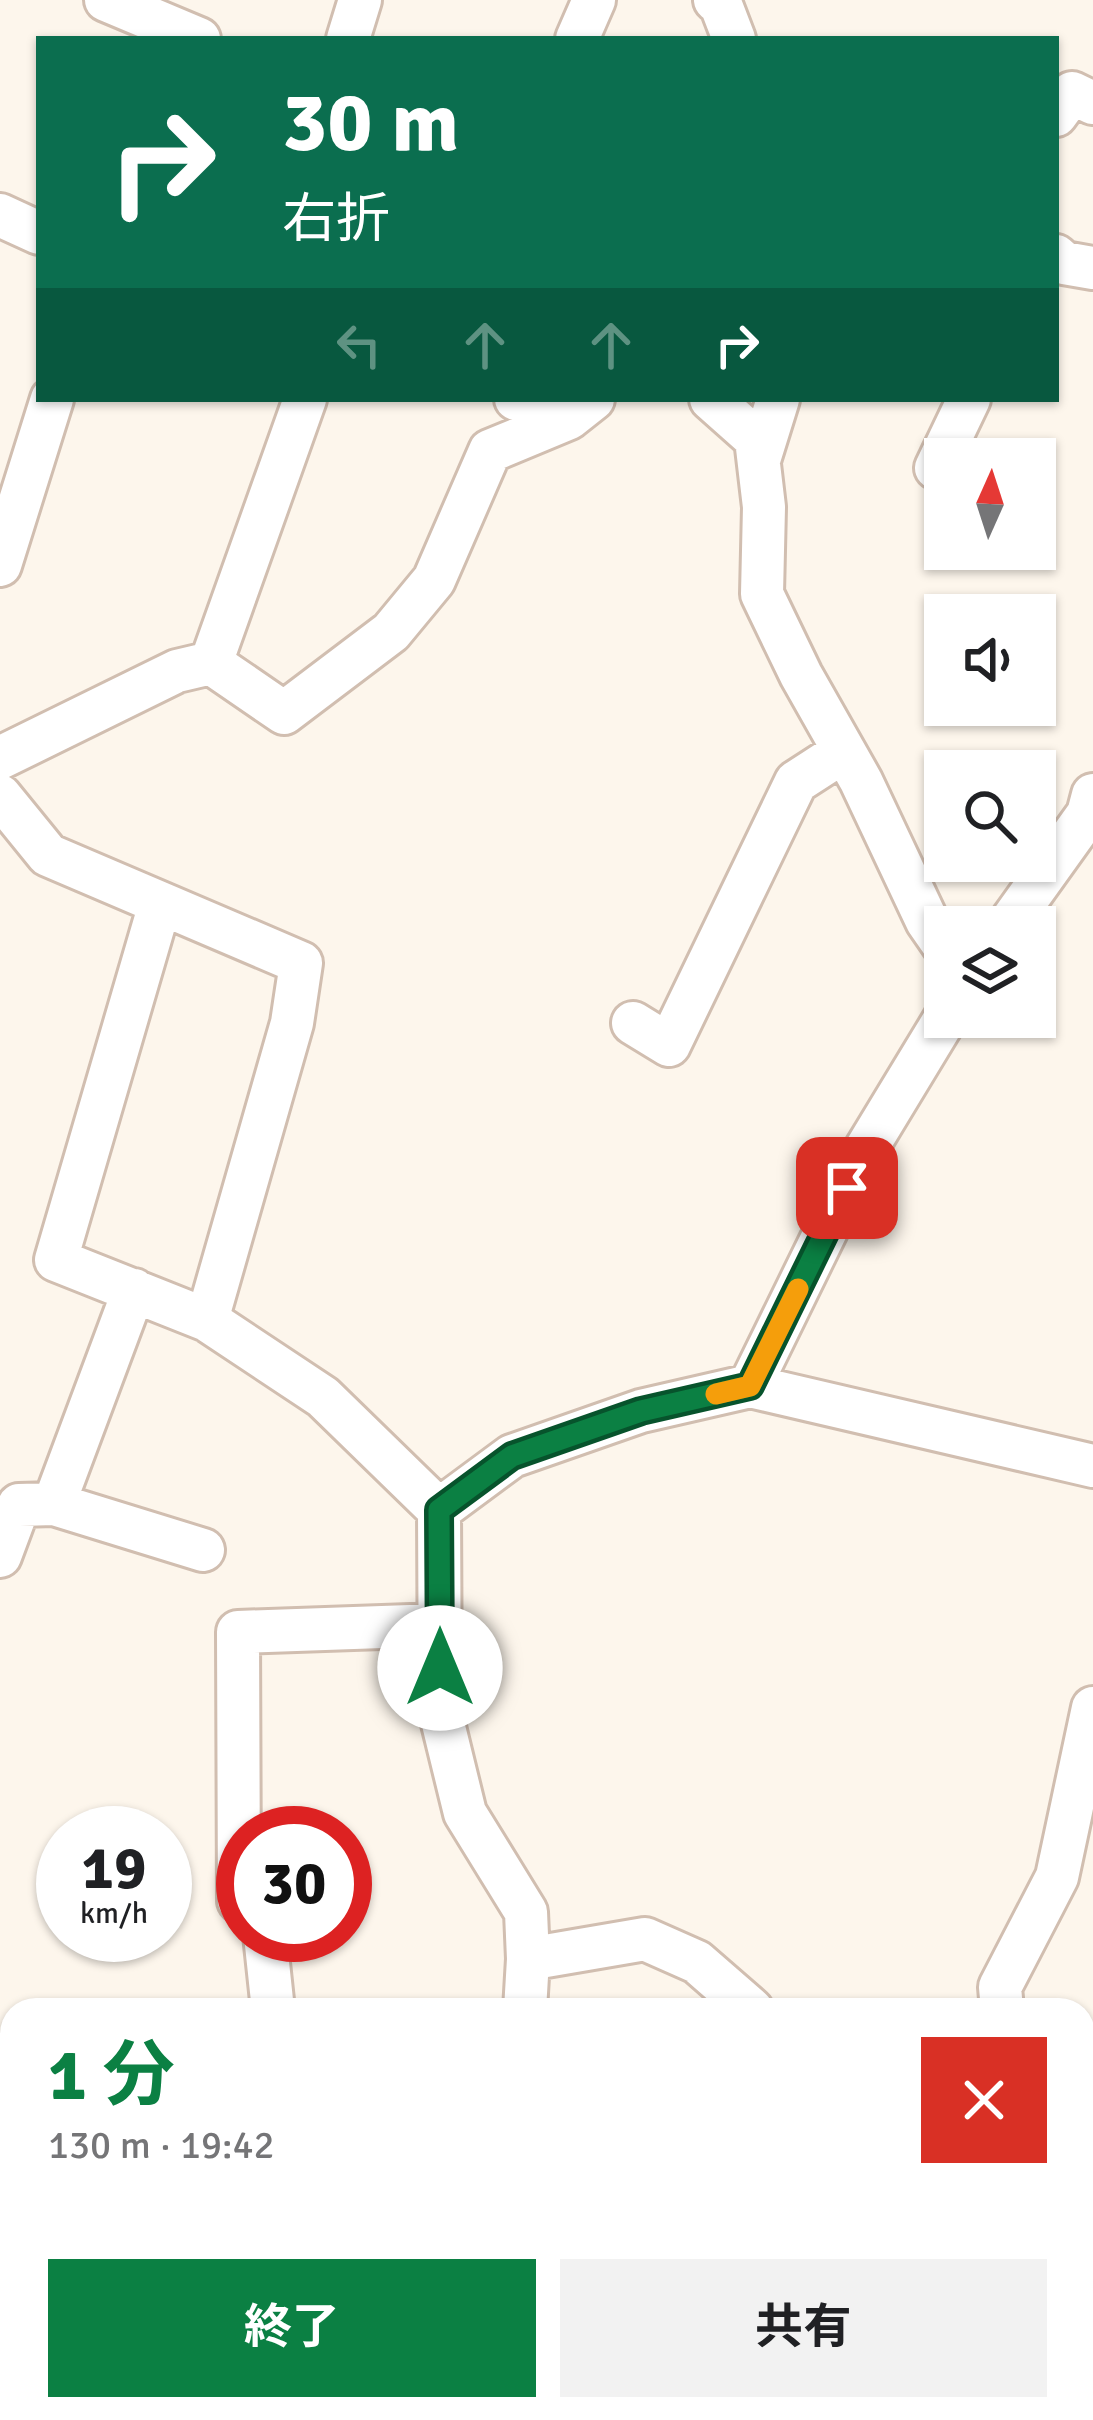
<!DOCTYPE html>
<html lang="ja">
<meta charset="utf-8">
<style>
:root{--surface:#fff;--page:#f2f2f2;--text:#202124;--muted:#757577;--accent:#0b8043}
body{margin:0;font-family:Signika,"Noto Sans JP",sans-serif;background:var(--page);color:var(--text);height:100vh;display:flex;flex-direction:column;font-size:45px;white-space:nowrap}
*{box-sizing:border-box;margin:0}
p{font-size:39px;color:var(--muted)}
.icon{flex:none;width:66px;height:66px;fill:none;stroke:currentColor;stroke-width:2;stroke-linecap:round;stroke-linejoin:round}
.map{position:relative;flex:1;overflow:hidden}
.panel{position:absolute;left:0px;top:1998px;width:1095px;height:423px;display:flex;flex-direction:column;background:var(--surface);border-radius:36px 36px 0 0;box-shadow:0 3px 9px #0004}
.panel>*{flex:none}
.top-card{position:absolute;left:36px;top:36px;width:1023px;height:366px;border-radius:0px;box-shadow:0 3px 9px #0004;background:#0b6e4f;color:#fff;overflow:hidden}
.needle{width:78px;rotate:3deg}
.tools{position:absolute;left:924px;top:438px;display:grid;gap:24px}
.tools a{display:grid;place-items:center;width:132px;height:132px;border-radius:0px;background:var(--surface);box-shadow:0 3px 9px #0004;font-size:60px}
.speed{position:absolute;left:36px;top:1806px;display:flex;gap:24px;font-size:60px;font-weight:700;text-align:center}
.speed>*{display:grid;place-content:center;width:156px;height:156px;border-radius:50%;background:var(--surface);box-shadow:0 3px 9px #0004;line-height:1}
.speed small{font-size:30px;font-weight:400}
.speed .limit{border:18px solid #d22;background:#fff;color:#111}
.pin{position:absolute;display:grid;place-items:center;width:102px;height:102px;color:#fff;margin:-51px;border-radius:24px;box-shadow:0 6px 18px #0006}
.me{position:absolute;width:132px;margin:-66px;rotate:0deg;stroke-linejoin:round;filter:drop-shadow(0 0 9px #0008)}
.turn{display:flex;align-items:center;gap:42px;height:252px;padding:0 48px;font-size:54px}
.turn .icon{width:156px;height:156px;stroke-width:2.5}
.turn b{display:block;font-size:84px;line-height:102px}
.lanes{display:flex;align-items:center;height:114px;padding:0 48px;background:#0003;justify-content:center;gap:60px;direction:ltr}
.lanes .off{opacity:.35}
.round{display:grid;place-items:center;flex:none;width:126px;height:126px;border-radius:0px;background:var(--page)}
.headline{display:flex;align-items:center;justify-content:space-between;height:204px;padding:0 48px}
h1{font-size:72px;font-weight:700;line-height:90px;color:var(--accent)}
.primary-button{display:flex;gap:24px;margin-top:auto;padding:24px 48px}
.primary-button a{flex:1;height:138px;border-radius:0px;background:var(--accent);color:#fff;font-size:48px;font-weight:700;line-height:138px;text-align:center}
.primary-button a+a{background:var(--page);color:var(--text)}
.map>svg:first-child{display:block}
</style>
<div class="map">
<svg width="1093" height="2420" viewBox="0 0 1093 2420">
<rect width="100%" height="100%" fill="#fdf6ec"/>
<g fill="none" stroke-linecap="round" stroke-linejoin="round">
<g stroke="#d1beb0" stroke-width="48">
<path id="minor" d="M106 0 199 39
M715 0 721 5 734 39
M348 39 360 0
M577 39 594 0
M1056 115 1072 93 1093 103
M0 215 39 233
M1056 256 1064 263 1093 268
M516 399 569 418
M711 399 756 439 764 507 762 594 801 675 861 781 927 921 945 947
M759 460 778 399
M936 468 969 399
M0 565 52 399
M211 663 305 399
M0 758 177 671 211 663 284 713 391 632 434 580 490 451 569 418 593 399
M0 796 48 855 301 963 292 1023 207 1320
M160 904 56 1260 207 1320 323 1397 439 1510 440 1711 465 1813 526 1912 528 1959 525 2010
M1007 927 1088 814 1093 795
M633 1023 669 1045 796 782 844 751
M750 1386 866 1149 946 1017
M54 1504 203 1550
M439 1510 512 1456 641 1411 750 1386 1093 1466
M0 1556 19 1505 54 1504 134 1290
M243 1900 239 1901 238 1632 439 1625
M265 1935 273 2010
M528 1959 645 1939 697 1962 752 2010
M1002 2010 1000 1987 1057 1877 1093 1708
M1083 2123 1093 2133
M0 2170 12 2175
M0 2335 12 2329
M1083 2346 1093 2333
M543 2409 568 2420
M200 2420 204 2409
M1041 2420 1046 2409"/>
</g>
<use href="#minor" stroke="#fff" stroke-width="42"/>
</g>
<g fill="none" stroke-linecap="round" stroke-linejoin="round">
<g stroke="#07532c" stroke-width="30">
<path id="route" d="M440 1668 439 1510 512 1456 641 1411 750 1386 847 1188"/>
</g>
<use href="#route" stroke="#0b8043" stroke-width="21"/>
<path stroke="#f59e0b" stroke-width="21" d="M716 1394 750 1386 798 1289"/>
</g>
</svg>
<div class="tools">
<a><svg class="needle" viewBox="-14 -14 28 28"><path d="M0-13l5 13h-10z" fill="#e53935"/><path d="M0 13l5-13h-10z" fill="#757577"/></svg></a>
<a><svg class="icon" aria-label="sound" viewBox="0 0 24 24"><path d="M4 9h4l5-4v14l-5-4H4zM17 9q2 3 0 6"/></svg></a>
<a><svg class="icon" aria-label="search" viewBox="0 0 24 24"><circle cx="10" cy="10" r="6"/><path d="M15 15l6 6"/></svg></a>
<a><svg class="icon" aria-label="layers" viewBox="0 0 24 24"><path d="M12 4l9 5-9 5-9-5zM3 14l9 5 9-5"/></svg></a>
</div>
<div class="speed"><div>19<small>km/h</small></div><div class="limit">30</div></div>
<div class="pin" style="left:847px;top:1188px;background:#d93025"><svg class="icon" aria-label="arrive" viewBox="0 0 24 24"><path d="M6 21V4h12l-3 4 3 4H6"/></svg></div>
<svg class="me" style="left:440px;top:1668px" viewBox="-20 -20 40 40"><circle r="19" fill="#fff"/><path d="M0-13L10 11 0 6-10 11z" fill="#0b8043"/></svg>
<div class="top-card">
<div class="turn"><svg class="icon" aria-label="right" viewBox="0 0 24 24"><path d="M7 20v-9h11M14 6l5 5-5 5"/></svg><div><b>30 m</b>右折</div></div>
<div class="lanes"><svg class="icon off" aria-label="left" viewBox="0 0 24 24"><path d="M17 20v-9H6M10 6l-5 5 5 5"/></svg><svg class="icon off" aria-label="ahead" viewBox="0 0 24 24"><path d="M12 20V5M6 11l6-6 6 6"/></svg><svg class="icon off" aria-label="ahead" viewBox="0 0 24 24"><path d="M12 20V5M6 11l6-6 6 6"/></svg><svg class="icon" aria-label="right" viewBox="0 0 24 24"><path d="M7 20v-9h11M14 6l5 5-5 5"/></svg></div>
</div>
<section class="panel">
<div class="headline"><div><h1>1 分</h1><p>130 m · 19:42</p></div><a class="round" style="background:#d93025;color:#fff"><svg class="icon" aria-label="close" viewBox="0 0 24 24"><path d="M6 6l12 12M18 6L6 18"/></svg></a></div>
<div class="primary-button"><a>終了</a><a>共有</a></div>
</section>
</div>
